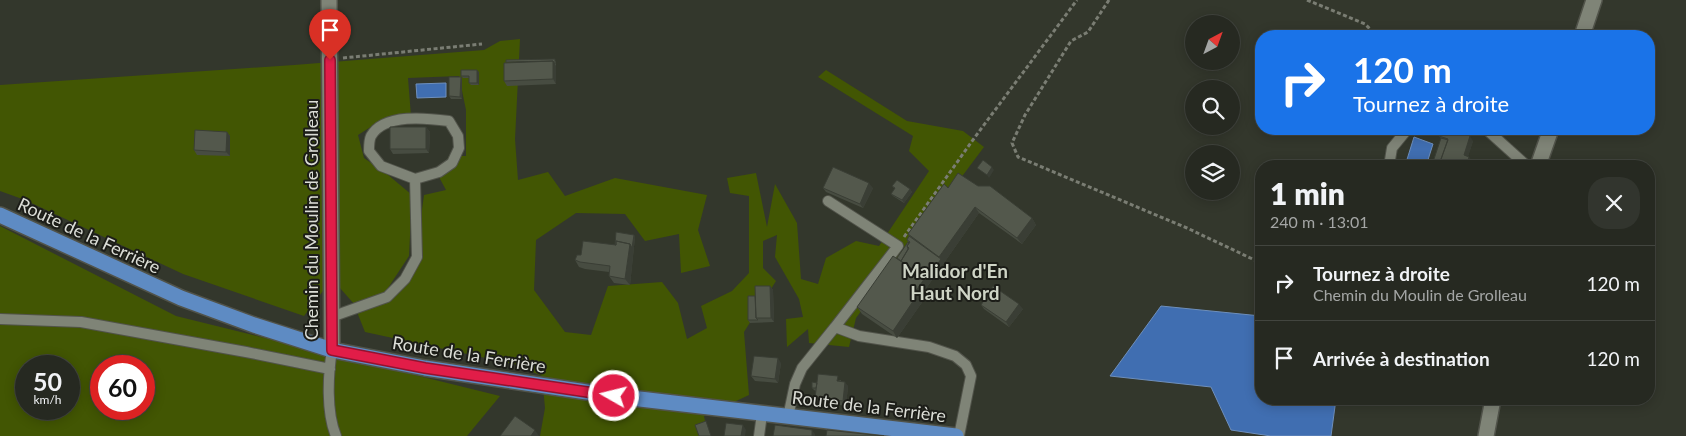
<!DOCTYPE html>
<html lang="fr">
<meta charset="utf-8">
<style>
:root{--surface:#262921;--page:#32352e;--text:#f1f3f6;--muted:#a4a6a5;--line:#42453f}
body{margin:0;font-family:Lato,sans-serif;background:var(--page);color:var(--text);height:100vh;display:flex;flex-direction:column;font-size:19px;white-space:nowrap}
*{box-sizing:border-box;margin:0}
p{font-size:16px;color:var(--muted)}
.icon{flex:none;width:28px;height:28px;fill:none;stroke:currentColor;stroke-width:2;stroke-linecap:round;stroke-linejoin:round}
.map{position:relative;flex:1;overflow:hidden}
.sheet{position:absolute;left:1255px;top:160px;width:400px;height:245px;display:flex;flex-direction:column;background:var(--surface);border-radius:20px;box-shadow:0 2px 12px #0003,0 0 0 1px var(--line)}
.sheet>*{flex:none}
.top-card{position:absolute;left:1255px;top:30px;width:400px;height:105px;border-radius:20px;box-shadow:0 2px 12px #0003,0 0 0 1px var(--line);background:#1a73e8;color:#fff;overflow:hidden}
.needle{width:32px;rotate:41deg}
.fabs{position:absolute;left:1185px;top:15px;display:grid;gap:10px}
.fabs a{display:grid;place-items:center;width:55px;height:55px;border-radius:50%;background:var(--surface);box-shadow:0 2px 12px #0003,0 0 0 1px var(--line);font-size:25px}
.speed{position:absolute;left:15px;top:355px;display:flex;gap:10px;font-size:25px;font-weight:700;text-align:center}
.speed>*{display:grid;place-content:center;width:65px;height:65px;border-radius:50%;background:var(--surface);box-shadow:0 2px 12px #0003,0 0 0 1px var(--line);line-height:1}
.speed small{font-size:12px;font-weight:400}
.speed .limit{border:8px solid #d22;background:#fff;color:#111}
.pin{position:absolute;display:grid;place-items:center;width:42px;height:42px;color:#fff;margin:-51px -21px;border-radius:50% 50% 50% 0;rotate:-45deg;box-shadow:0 0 5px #0007}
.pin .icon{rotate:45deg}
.me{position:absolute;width:55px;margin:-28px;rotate:278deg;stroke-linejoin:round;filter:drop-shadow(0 0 4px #0008)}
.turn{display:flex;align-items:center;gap:18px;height:105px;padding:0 15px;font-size:22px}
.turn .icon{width:65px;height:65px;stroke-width:2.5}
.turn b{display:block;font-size:35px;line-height:42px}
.round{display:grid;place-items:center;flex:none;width:52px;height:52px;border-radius:20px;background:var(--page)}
.summary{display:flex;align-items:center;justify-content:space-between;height:85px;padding:0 15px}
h1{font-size:30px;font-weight:800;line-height:38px}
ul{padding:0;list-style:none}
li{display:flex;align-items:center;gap:15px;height:75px;padding:0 15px;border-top:1px solid var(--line)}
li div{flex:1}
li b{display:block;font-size:19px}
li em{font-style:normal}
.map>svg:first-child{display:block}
</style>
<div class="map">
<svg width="1686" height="436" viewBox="0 0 1686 436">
<rect width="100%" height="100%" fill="#33372c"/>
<path fill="#425603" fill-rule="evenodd" d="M520 39 515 139 518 180 548 172 565 196 615 178 707 195 698 230 710 266 681 273 679 234 645 241 625 214 576 213 536 240 534 290 565 332 591 335 608 286 662 282 678 303 687 339 707 328 701 306 732 291 749 273V196L730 193 727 178 756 173 767 227 775 184 797 223 801 279 818 284 826 258 856 241 879 246 929 171 909 151 913 136 818 77 826 70 907 121 963 131 984 147 856 318 849 347 809 343 808 329 787 347 786 319 803 317 799 299 775 257 777 235 763 241V268L776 281 744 332 749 395 704 416 708 436H540L545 408 542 376 514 364 365 332 357 312 391 298 420 256V224L424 195 446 190 439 177 449 156H466V110L459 76 408 78 411 116 380 121 358 135 364 158 387 174 412 195 409 256 384 294 355 305 332 279 304 316 183 274 25 200 0 191V85L294 65 484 50 500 41Z
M0 226 176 316 500 396 467 436H0ZM26 366H69V409H26ZM101 366H144V409H101Z"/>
<path fill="#406eb1" stroke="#6e8fbc" d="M446 83V97L417 98 416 84Z
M1414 137 1433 144 1426 166H1405Z
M1161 306 1261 316V399H1336L1331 436H1271L1231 430 1211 387 1110 376Z"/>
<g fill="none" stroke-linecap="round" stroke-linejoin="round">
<g stroke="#51534a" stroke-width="12">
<path id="lane" d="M1486 129 1527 166
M1389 166 1392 148 1406 131 1409 129
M828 201 898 246 835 327
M331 317 387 297 405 279 417 257 415 179 381 166 369 151C369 146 369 140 371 136 384 113 427 118 449 121L458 136 459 148 452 163 439 172 415 179
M0 319 81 322 246 352 330 369
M332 350C328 375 326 412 336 436
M788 417 795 384 802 368 835 327 859 336 929 347 955 356 966 365 971 376 959 436
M759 436 762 414"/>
</g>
<g stroke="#51534a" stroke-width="18">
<path id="street" d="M329 0 332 350
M1582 36 1594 0
M1538 166 1551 129
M1486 436 1493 399"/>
</g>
<g stroke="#51534a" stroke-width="18">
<path id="primary" d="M0 215 181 298 254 325 332 350 425 368 614 396 956 436"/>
</g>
<path stroke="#7a7d73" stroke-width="3" stroke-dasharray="4 2.5" stroke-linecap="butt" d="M1109 0 1088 32 1071 41 1025 115 1012 143 1018 157 1187 228 1261 263
M1307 0 1365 24 1377 36
M343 58 482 44
M904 237 975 137 1077 0"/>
<use href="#lane" stroke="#7f8477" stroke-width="10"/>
<use href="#street" stroke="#7f8477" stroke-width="15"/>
<use href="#primary" stroke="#5e8bc3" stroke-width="15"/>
</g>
<path fill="#474c41" d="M556 61V84L507 86 504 81Z
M479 72V85H471L469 83V78H463L461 76Z
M461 77 462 79V99H451L449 96Z
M426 127 430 132 429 153 393 154 390 149Z
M227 132 230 136V156L197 155 194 150Z
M1439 136 1473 141 1468 156 1472 161 1471 166H1441L1435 164 1433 162 1441 138Z
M892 186 910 189 912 192 904 203 893 196 891 194 895 189Z
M978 186 1032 218 1036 225 1022 244 979 213 920 297 923 301 897 338 862 314 857 307 897 258 908 242 907 240 909 236 908 234 948 188Z
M823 188H873L863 208 826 192Z
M634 235 635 237 630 285 614 283 609 276V272L585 269 579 267 575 260 581 255 615 245Z
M770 286 773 290 774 322 750 323 748 320 755 296Z
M981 305 1023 309 1009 327 984 309Z
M781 363 778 383 755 381 751 376Z
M841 380V381L848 386 846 406 818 402 815 398 816 391 814 390 812 388Z"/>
<path fill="#3a3e35" d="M553 61 556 66V84L553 79Z
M477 70 479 72V85L477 83Z
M461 77 462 79V99L460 97Z
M426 127 430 132 429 153 426 149Z
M227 132 230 136V156L226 152Z
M1470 136 1473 141 1467 160 1464 155Z
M1469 157 1472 161 1471 166H1466Z
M992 167 994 170 989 178 987 175Z
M869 183 873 188 863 208 860 204Z
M910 189 912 192 904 203 902 200Z
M975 207 979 213 920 297 923 301 897 338 893 331 915 292 925 278 941 259 939 257Z
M1032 218 1036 225 1022 244 1017 238Z
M634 235 635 237 630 285 625 279 630 244Z
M770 286 773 290 774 322 771 318Z
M1019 304 1023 309 1009 327 1006 322Z
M778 358 781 363 778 383 775 379Z
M845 382 848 386 846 406 843 401Z
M743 425 746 430 745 436H741Z
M535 430 539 436H531Z
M812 430 815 434V436H812Z"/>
<path fill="#53584c" stroke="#3a3e35" d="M555 59V64L553 61 506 62V60Z
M553 61V79L504 81V63Z
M461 70H477V83H469V76H461Z
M449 77H461L460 97 449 96Z
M390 127H426V149H390Z
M1442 129H1449L1470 136 1464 155 1469 157 1466 166H1452L1440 162 1448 139 1439 136Z
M195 130 227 132 226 152 194 150Z
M1441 138 1448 140 1440 162 1442 165 1433 162Z
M983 160 992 167 987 175 977 168Z
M833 167 869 183 860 204 823 188Z
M958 173 978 186H990L1032 218 1017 238 975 207 939 257 908 234 944 184 948 188Z
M897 180 910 189 902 200 891 194 895 188 892 186Z
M616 232 634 235 632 248 630 244 616 241V245H615Z
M909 236 941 259 926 280 925 278 901 261 909 248 907 246 910 242 907 240Z
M583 241 616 245V241L630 244 625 279 609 276 610 266 580 262 575 260 577 255H581Z
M908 242 909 243 907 246 908 249 901 261 897 258Z
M893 256 925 278 915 292 918 294 893 331 857 307Z
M755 286H770L771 318H756Z
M993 286 1019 304 1006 322 981 305Z
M748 296H755L756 318 758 320H748Z
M754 356 778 358 775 379 751 376Z
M818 374 838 376 837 381 845 382 843 401 815 398Z
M812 382 817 383 816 388H812Z
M515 416 535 430 531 436H500Z
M706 421 711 436H699L695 425Z
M726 423 743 425 741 436H724Z
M775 425 812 430V436H773Z
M827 430 884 436H826Z"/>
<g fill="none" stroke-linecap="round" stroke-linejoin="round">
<g stroke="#92132f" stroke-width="12">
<path id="route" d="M330 60 332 350 425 368 614 396"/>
</g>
<use href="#route" stroke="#e11d48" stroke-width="9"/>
</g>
<g text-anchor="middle" stroke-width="4" stroke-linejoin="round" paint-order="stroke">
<g font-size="18" fill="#dbddd6" stroke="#1c1d18">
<text transform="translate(312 220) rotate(-90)" y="6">Chemin du Moulin de Grolleau</text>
<text transform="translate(89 236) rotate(25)" y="6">Route de la Ferrière</text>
<text transform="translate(469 355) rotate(9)" y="6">Route de la Ferrière</text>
<text transform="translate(869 407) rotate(7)" y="6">Route de la Ferrière</text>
</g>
<g font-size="19" font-weight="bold" fill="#cfd4c6" stroke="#1c1d18">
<text x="955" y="278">Malidor d'En<tspan x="955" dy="22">Haut Nord</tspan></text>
</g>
</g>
</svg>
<div class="fabs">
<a><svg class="needle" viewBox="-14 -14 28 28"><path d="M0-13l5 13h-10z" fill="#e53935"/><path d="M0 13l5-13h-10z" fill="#a4a6a5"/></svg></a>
<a><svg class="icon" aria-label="search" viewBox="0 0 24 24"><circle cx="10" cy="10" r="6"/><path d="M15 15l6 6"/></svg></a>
<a><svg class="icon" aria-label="layers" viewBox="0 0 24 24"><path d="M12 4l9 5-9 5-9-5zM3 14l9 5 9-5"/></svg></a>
</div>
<div class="speed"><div>50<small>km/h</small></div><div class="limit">60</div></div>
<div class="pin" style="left:330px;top:60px;background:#d93025"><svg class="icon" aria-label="arrive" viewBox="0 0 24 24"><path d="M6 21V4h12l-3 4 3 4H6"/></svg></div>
<svg class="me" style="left:614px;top:396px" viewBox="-20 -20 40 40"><circle r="17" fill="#e11d48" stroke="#fff" stroke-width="3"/><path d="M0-11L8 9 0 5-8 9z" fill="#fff"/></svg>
<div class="top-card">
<div class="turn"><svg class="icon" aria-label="right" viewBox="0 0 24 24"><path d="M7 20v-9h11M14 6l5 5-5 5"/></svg><div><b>120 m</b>Tournez à droite</div></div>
</div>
<section class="sheet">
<div class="summary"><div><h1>1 min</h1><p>240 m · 13:01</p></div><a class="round"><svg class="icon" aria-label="close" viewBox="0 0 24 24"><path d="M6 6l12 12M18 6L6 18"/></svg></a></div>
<ul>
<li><svg class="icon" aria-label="right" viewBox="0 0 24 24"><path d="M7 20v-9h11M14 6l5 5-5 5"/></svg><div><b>Tournez à droite</b><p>Chemin du Moulin de Grolleau</p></div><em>120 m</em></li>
<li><svg class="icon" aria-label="arrive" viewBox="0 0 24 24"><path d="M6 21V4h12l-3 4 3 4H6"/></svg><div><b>Arrivée à destination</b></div><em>120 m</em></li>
</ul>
</section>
</div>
